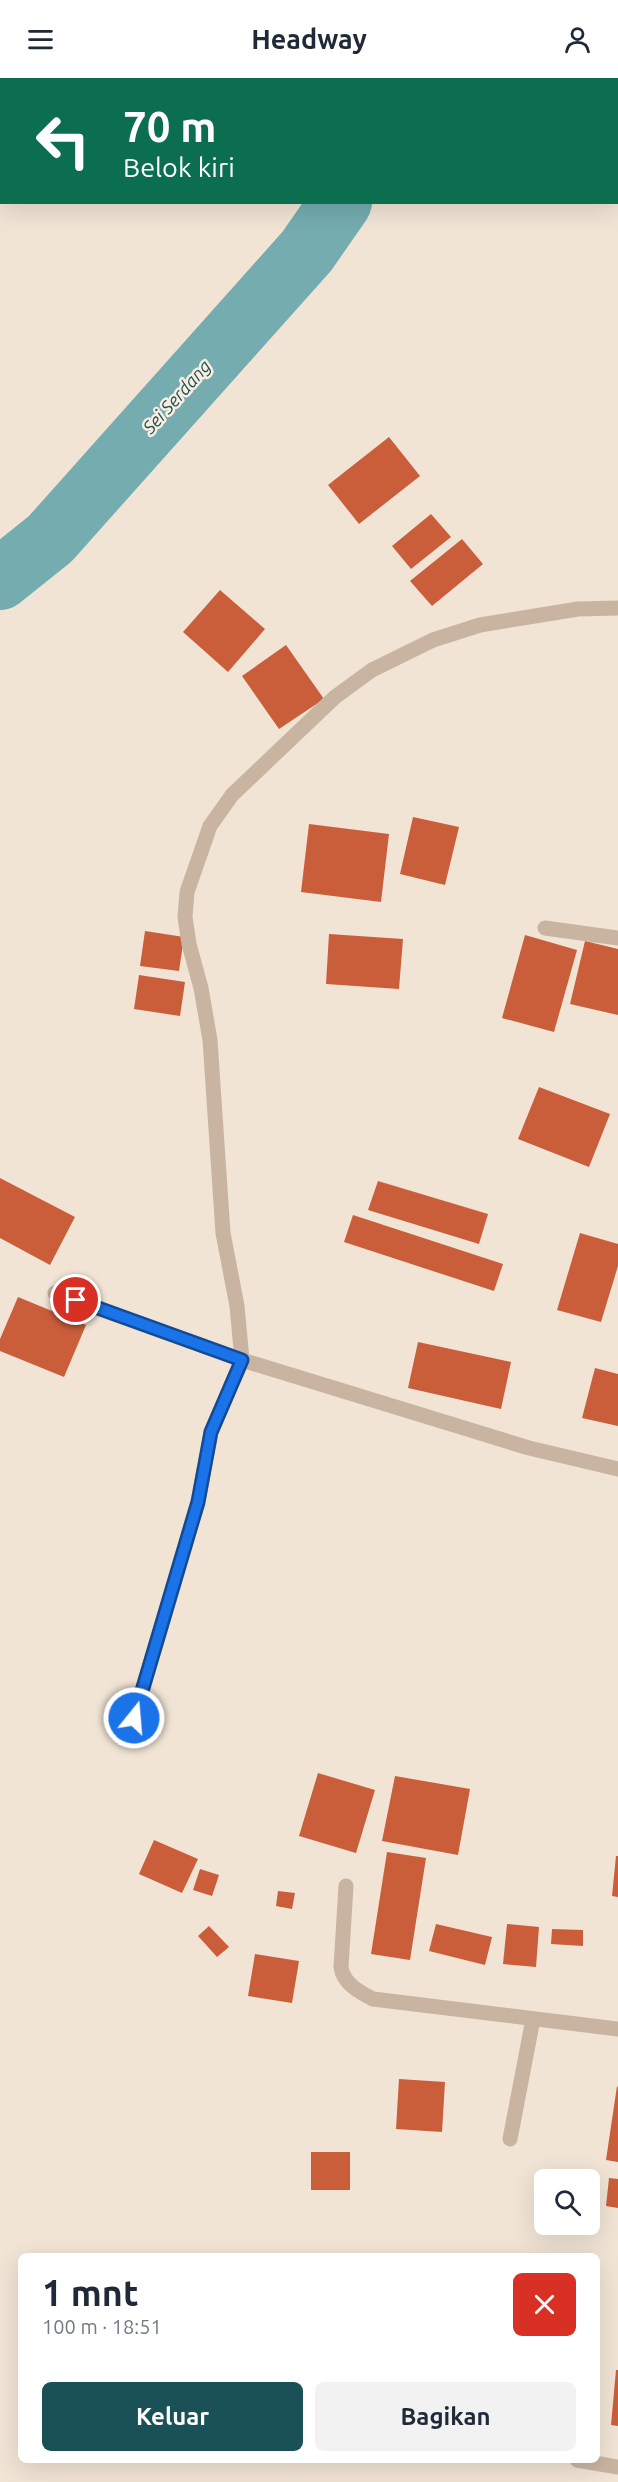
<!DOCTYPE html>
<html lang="id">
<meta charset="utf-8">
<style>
:root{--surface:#fff;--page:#f2f2f3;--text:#1f2937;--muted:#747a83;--accent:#195156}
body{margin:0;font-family:Ubuntu,sans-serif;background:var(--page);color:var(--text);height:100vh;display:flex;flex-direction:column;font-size:22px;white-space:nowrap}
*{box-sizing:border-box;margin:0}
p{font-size:20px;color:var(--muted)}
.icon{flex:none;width:33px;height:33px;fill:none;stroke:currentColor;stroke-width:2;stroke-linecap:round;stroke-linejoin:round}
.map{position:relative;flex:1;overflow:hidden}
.sheet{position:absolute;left:18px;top:2175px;width:582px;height:210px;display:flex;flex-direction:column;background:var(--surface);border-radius:9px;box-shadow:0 6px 24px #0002}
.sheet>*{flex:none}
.banner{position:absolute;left:0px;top:0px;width:618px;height:126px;box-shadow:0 6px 24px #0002;background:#0b6e4f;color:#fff;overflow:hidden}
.buttons{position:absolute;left:534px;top:2091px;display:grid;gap:12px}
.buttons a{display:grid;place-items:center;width:66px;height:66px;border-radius:9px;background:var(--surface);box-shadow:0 6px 24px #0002;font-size:30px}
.pin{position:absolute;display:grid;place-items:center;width:51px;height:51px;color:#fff;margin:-26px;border:3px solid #fff;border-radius:50%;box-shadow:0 2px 6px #0007}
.me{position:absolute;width:66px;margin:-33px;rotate:17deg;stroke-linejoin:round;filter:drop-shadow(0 0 4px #0008)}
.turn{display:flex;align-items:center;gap:21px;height:126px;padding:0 24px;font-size:27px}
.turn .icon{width:78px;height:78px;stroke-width:2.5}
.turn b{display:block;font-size:42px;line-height:51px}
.round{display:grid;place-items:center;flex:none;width:63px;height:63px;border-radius:9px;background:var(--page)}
.overview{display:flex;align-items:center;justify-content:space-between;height:102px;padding:0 24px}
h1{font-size:36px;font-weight:600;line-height:45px}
.primary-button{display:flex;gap:12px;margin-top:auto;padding:12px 24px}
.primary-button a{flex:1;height:69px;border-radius:9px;background:var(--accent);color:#fff;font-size:24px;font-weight:600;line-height:69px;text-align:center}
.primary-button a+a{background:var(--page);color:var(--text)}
header{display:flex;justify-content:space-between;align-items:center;height:78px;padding:0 24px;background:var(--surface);font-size:27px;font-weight:600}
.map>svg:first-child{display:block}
</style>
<header><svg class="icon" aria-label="menu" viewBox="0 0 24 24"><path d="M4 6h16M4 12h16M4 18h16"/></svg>Headway<svg class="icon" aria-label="person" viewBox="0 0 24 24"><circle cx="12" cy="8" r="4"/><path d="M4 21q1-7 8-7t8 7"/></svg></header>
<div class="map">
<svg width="618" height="2404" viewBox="0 0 618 2404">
<rect width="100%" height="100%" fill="#f1e4d5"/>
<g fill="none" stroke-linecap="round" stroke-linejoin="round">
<path stroke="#74acaf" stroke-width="62" d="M427 2 428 0
M0 501 50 461 307 173 341 124"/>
</g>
<path fill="#ca5e3a" d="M389 359 420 398 359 446 328 407Z
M431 436 451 459 411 491 392 468Z
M462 461 483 486 432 528 410 503Z
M220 512 265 551 228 594 183 554Z
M286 567 324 621 279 651 242 598Z
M413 739 459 749 445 807 400 796Z
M309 746 389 756 381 824 301 814Z
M145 853 184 859 179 893 140 888Z
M329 856 403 861 399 911 326 906Z
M525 857 577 872 554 954 502 940Z
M585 863 618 871V937L570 926Z
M139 897 185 904 180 938 134 931Z
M539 1009 610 1036 589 1089 518 1061Z
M0 1100 75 1139 50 1187 0 1160Z
M378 1103 488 1136 479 1166 368 1132Z
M353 1137 503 1186 494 1213 344 1164Z
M580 1155 618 1166V1188L601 1244 557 1232Z
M18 1219 86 1247 64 1299 0 1273V1261Z
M418 1264 511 1284 501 1331 408 1310Z
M595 1290 618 1296V1348L582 1340Z
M318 1695 375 1712 356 1775 299 1758Z
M395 1698 470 1711 458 1777 382 1763Z
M154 1762 198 1781 182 1815 139 1796Z
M387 1774 426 1780 410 1882 371 1876Z
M616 1778H618V1819L612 1818Z
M200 1791 219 1797 212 1818 193 1812Z
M278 1813 295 1815 292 1831 276 1828Z
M436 1846 492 1859 485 1887 429 1873Z
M507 1846 539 1849 536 1889 503 1886Z
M209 1848 229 1869 217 1879 198 1858Z
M552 1851 583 1852V1868L551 1866Z
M255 1876 299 1883 292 1925 248 1918Z
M399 2001 445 2004 442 2054 396 2051Z
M617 2008 618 2009V2084L606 2082Z
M311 2074H350V2112H311Z
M609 2100 618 2101V2130L606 2128Z
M616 2292H618V2348L611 2347Z"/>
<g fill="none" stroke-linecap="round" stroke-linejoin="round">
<path stroke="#c9b4a1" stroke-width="15" d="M134 1640 198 1424 211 1354 242 1282"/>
<path stroke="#c9b4a1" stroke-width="15" d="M545 850 618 860
M55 1215 242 1282 529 1370 618 1391
M242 1282 237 1228 223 1155 210 962 201 910 189 866 185 839 187 814 210 748 232 717 335 619 372 592 433 562 480 547 578 531 618 530
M346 1808 341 1889C343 1905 359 1914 373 1921L618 1951
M510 2061 533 1941
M577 2382 618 2389"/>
</g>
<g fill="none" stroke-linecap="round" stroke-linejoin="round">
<g stroke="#114b97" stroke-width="15">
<path id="route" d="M76 1222 242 1282 211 1354 198 1424 134 1640"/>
</g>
<use href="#route" stroke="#1a73e8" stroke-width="10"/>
</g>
<g text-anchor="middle" stroke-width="5" stroke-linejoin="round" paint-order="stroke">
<g font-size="18" font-style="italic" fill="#195156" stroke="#f9eee1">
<text transform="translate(177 319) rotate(-48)" y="6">Sei Serdang</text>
</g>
</g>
</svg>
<div class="buttons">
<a><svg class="icon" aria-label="search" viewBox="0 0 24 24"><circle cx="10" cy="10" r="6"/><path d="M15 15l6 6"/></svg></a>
</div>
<div class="pin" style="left:76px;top:1222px;background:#d93025"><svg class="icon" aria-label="arrive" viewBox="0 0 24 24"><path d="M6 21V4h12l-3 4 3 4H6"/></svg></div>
<svg class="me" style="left:134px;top:1640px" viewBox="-20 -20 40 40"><circle r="17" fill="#1a73e8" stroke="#fff" stroke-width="3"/><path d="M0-11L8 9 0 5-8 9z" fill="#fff"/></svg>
<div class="banner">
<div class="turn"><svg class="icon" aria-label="left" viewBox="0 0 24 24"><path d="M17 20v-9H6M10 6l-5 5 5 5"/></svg><div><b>70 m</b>Belok kiri</div></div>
</div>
<section class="sheet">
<div class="overview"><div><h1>1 mnt</h1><p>100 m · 18:51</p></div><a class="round" style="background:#d93025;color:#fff"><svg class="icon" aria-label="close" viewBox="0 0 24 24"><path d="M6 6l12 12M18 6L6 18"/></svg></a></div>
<div class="primary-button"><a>Keluar</a><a>Bagikan</a></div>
</section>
</div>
